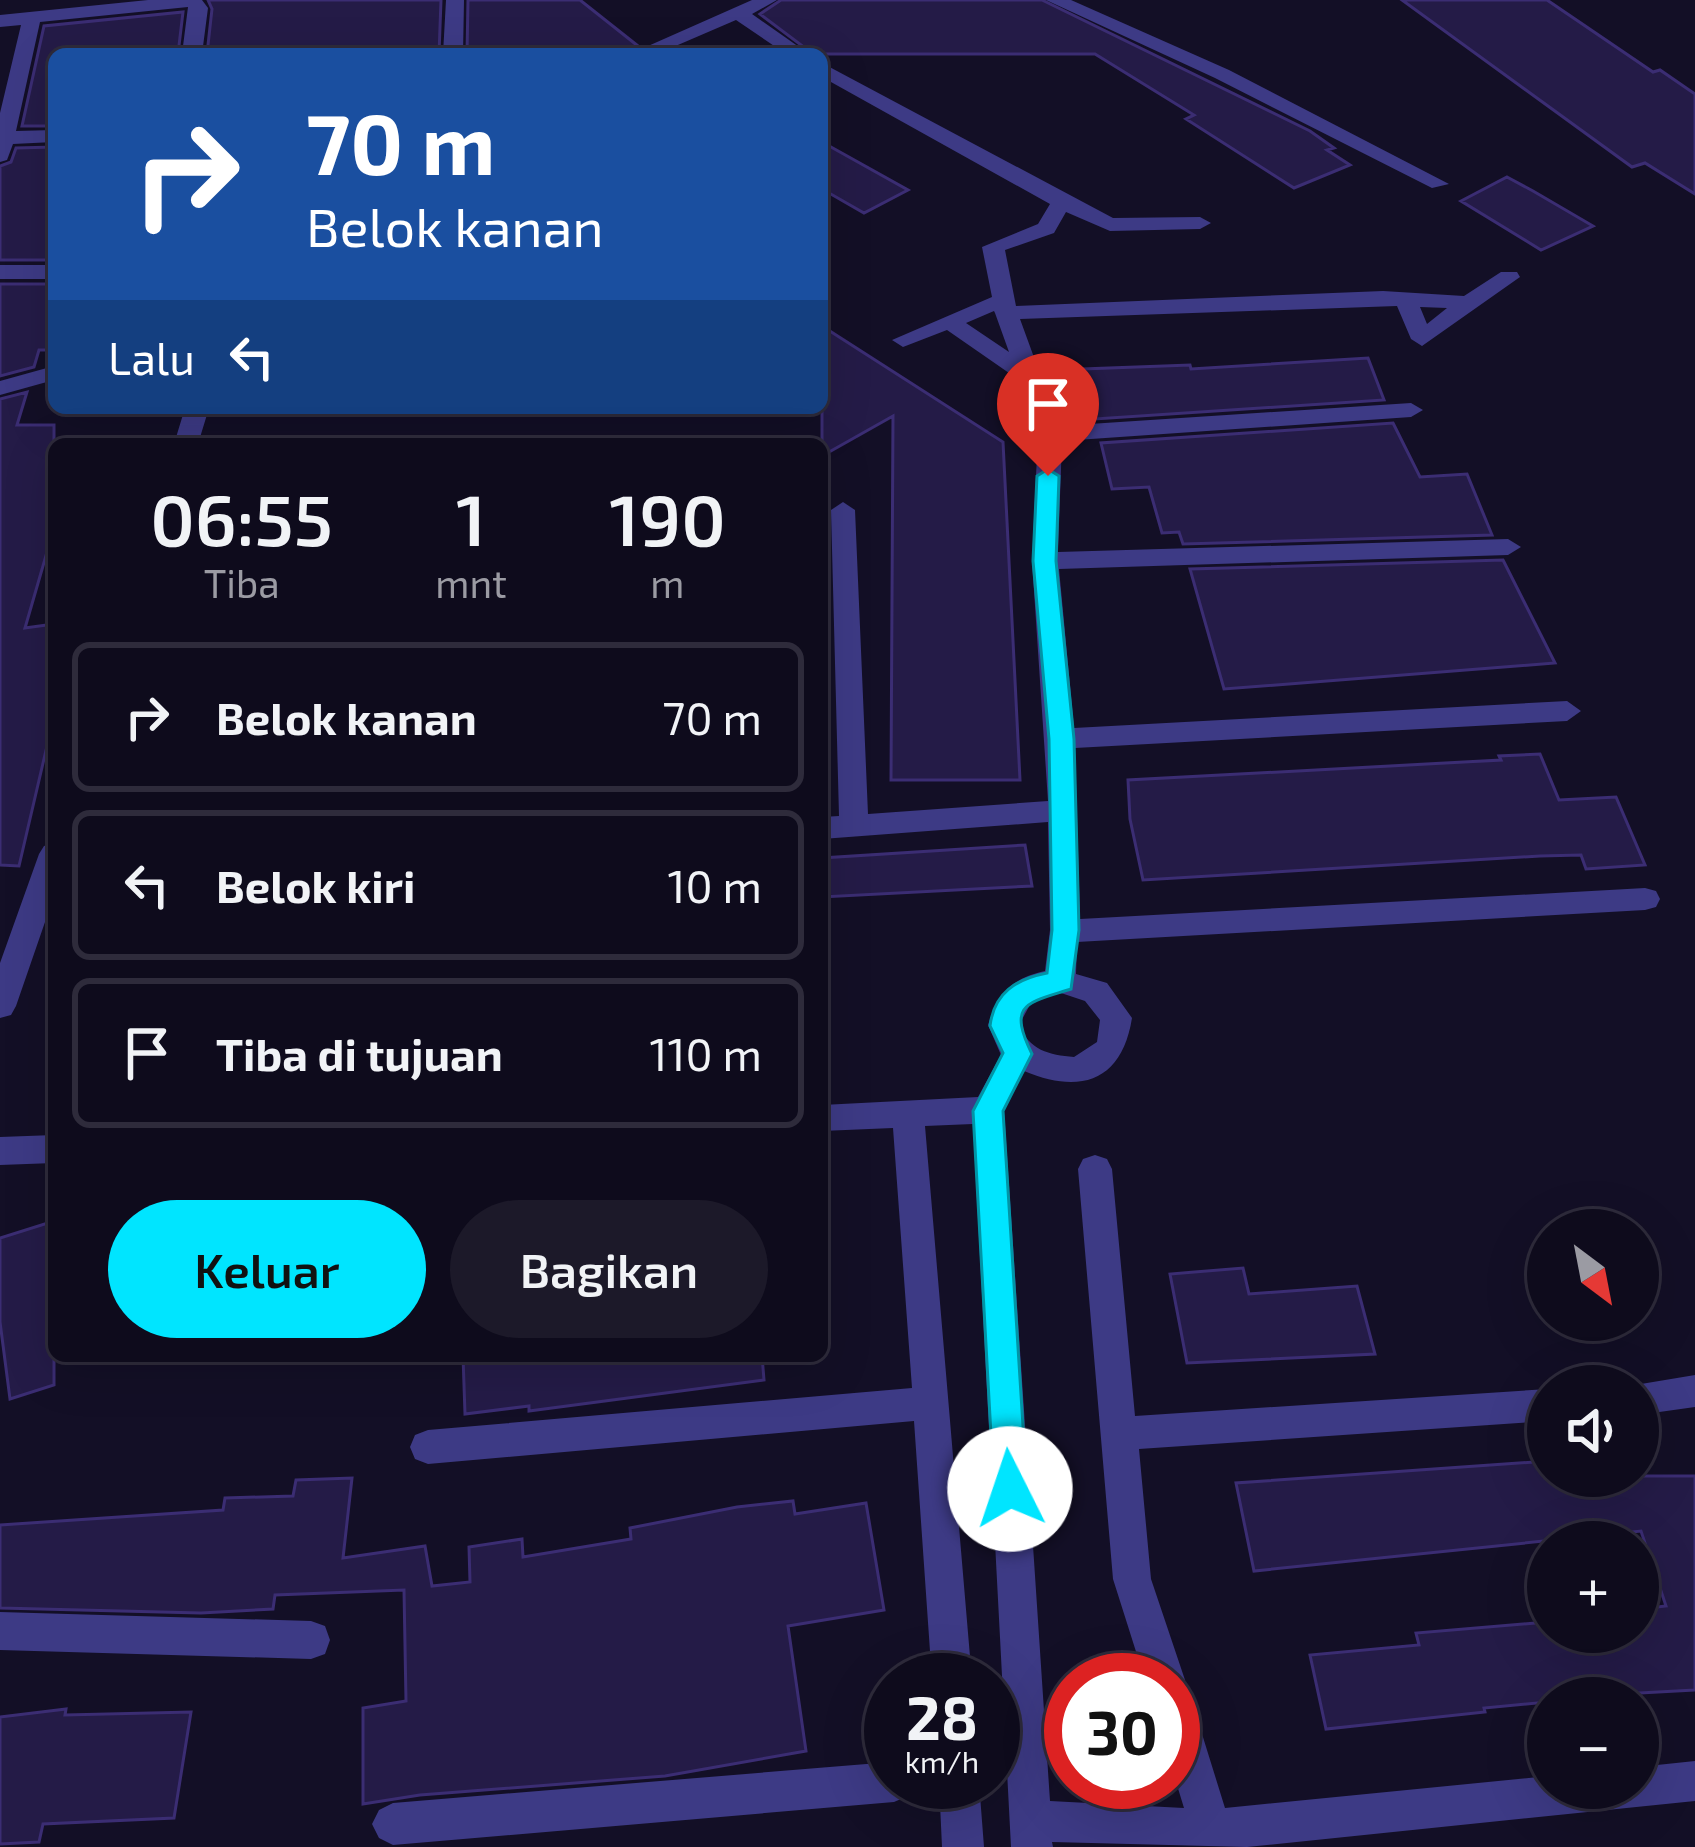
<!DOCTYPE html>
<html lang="id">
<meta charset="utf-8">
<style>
:root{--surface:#0e0b1c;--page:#1c1929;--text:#f1f3f6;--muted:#9b9ba3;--line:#2e2b3b;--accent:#00e5ff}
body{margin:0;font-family:"Exo 2",sans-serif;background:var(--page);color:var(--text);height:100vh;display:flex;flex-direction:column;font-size:45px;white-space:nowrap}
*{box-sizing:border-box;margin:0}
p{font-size:39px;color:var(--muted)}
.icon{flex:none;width:66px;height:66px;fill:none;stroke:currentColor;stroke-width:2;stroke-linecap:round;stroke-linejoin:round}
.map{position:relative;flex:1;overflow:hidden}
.panel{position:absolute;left:48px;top:438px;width:780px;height:924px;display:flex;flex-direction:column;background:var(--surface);border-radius:18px;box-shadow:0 12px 48px #0002,0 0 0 3px var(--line)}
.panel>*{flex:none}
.guide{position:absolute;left:48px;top:48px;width:780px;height:366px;border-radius:18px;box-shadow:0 12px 48px #0002,0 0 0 3px var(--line);background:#1a4fa0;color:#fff;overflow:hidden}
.needle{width:78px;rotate:148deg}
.controls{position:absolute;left:1527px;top:1209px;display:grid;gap:24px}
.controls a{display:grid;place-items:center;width:132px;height:132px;border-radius:50%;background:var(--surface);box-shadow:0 12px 48px #0002,0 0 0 3px var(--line);font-size:60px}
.speed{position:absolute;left:864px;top:1653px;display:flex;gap:24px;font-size:60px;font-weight:700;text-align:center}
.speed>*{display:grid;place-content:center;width:156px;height:156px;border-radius:50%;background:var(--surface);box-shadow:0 12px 48px #0002,0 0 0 3px var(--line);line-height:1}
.speed small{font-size:30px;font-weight:400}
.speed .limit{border:18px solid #d22;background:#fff;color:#111}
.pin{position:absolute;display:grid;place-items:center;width:102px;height:102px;color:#fff;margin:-123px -51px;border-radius:50% 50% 50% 0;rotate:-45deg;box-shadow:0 0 12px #0007}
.pin .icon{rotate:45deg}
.me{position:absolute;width:132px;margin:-66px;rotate:356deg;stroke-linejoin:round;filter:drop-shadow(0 0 9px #0008)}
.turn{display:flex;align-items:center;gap:42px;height:252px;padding:0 60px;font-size:54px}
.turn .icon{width:156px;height:156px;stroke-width:2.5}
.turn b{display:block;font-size:84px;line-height:102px}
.then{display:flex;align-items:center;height:114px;padding:0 60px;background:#0003;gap:24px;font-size:45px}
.eta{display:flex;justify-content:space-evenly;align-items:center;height:204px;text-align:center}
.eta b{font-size:72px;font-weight:600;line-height:84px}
.cta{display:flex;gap:24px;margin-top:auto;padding:24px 60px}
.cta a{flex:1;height:138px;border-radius:72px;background:var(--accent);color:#111;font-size:48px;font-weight:600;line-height:138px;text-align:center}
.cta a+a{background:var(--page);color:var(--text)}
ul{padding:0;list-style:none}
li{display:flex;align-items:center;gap:36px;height:150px;margin:0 24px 18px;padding:0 36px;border:6px solid var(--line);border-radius:18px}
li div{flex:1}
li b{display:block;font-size:45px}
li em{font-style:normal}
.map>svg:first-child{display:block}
</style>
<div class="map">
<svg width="1695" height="1847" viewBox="0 0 1695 1847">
<rect width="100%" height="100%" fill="#130f26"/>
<path fill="#241b47" stroke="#3b2d73" stroke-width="3" d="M208 0H441L439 54H207L212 9Z
M468 0H580L638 46 626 54H467Z
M781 0H1042L1310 131 1334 148 1327 150 1350 165 1294 188 1186 119 1194 115 1095 54H813L760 14Z
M1402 0H1547L1653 72 1660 70 1695 94V194L1645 163 1632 167Z
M183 12 178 54H54V126H22L44 26Z
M822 142 908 190 864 213 822 189Z
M54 147V260H0V166L11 162 16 148Z
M1507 177 1533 191 1593 226 1541 250 1461 201Z
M0 284H54V350H39L34 367 0 376Z
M822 326 1003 442 1020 780H891L893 416 822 456Z
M1368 358 1384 400 1095 419 1083 369 1190 365 1191 369Z
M27 392 17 425H54V528L25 628 54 624V716L19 866 0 865V399Z
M1393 423 1420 477 1467 474 1492 535 1183 544 1179 532 1162 533 1149 487 1112 489 1101 443Z
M1503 560 1555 663 1224 689 1190 569Z
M1540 754 1559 800 1616 797 1645 865 1586 869 1581 855 1540 856 1143 880 1130 819 1128 780 1501 760 1499 756Z
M1025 845 1032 886 822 897V858Z
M54 1221V1385L10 1399 0 1322V1238Z
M1243 1268 1249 1294 1357 1286 1375 1354 1187 1363 1170 1274Z
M463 1356H762L764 1380 529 1411V1406L465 1414Z
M1548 1461V1476H1695V1690L1548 1698V1702L1484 1708 1485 1712 1326 1729 1310 1655 1419 1645 1416 1633 1548 1622V1632H1638V1609L1666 1606 1641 1531 1254 1571 1236 1483Z
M352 1478 343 1558 425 1546 432 1586 470 1582 469 1547 522 1539 523 1557 631 1539 630 1528 737 1507 793 1501 795 1514 866 1503 884 1610 788 1626 806 1751 665 1776 420 1795 363 1804V1708L406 1701 404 1590 275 1595 273 1609 201 1613 0 1608V1525L223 1510 225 1498 293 1496 296 1480Z
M66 1709 65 1715 191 1712 174 1818 43 1824 39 1842 0 1844V1717Z"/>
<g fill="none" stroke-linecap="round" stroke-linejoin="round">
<path fill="#3d3a85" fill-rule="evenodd" d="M148 0H202L208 8 202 54H182L188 7 40 22 16 131 54 130V142L13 144 7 160 0 162V113L21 25 0 27V15Z
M446 0H464L463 54H443Z
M752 0H777L752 14 809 54H786L736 20 657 54H630Z
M1046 0H1071L1229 70 1449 184 1432 188 1215 78Z
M822 63 1113 218 1200 217 1211 223 1200 229 1110 231 1066 212 1054 233 1005 250 1016 306 1383 291 1464 296 1501 272H1517L1520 277 1422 346 1411 339 1397 306 1020 319 1059 426 1411 403 1423 410 1411 417 1062 441 1058 552 1508 539 1521 547 1508 555 1059 569 1074 728 1567 701 1581 711 1567 721 1075 748 1080 919 1645 888 1656 891 1660 899 1656 907 1645 910 1077 942 1076 974 1107 983 1132 1018C1122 1081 1081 1095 1024 1071L1004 1110 1050 1801 1184 1808 1173 1772V1680H1145L1113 1579 1078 1169 1083 1159 1095 1155 1107 1159 1112 1169 1135 1416 1548 1389V1421L1139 1449 1151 1579 1185 1680 1181 1689 1193 1705 1225 1808 1548 1776V1788H1638V1767L1695 1761V1801L1247 1847 1052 1842 1053 1847H1011L973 1124 925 1126 972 1680H932L914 1421 428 1464 415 1459 410 1447 415 1435 428 1430 912 1388 893 1128 822 1131V1105L978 1097 1001 1055 988 1025C999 992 1011 979 1045 971L1050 930 1048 822 822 839V817L839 816 831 510 843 502 855 510 868 814 1048 801 1032 561 1038 434 1019 380 947 330 903 347 892 340 992 297 982 247 1038 224 1050 204 822 77ZM1420 307 1447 308 1427 324ZM994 311 995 313 1009 352 966 323ZM1061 993 1085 1001 1100 1020 1097 1042 1074 1057C1049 1055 1029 1050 1019 1025L1032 1001Z
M0 265H54V279H0Z
M54 366V380L0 395V381Z
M185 408H209L198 444H174Z
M54 843V896L16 1006 11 1015 0 1018V963L39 854 44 846Z
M54 1135V1163L0 1165V1137Z
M1695 1375V1407L1638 1415V1386H1629Z
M0 1612 311 1621 325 1626 330 1640 325 1654 311 1659 0 1650Z
M891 1762V1782H914L908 1796 894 1802 393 1845 379 1838 372 1824 379 1810 393 1803Z
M939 1782H979L984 1847H942Z"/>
</g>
<path fill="#00e5ff" stroke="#0095a6" stroke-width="3" d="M1048 469 1059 476 1056 561 1074 739 1079 930 1071 989C1027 1003 1007 1003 1032 1054L1003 1111 1027 1489 1022 1500 1010 1504 999 1500 994 1489 973 1111 1003 1053 990 1026C994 993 1016 979 1047 973L1052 930 1049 739 1033 561 1037 476Z"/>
</svg>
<div class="controls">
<a><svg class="needle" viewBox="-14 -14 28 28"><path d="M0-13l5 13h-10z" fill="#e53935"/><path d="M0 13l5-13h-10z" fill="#9b9ba3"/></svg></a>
<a><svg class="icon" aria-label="sound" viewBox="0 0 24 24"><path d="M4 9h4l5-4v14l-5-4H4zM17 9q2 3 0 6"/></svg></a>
<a>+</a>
<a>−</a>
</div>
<div class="speed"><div>28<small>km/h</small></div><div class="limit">30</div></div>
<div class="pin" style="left:1048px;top:476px;background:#d93025"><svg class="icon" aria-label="arrive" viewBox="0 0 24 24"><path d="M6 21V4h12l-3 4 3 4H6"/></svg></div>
<svg class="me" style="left:1010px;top:1489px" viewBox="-20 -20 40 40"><circle r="19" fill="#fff"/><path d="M0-13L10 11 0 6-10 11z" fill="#00e5ff"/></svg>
<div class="guide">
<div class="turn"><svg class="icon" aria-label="right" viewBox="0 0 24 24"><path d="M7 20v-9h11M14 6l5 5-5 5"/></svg><div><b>70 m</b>Belok kanan</div></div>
<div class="then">Lalu<svg class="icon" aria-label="left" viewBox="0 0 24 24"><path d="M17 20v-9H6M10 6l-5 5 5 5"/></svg></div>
</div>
<section class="panel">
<div class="eta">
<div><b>06:55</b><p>Tiba</p></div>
<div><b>1</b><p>mnt</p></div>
<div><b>190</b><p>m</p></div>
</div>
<ul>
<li><svg class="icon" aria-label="right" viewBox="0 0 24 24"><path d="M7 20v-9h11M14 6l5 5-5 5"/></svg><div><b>Belok kanan</b></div><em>70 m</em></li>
<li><svg class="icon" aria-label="left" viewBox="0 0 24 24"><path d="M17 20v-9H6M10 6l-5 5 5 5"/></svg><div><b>Belok kiri</b></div><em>10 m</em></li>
<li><svg class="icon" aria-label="arrive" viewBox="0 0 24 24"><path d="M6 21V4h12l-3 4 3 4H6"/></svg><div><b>Tiba di tujuan</b></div><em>110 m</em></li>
</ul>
<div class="cta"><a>Keluar</a><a>Bagikan</a></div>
</section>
</div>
